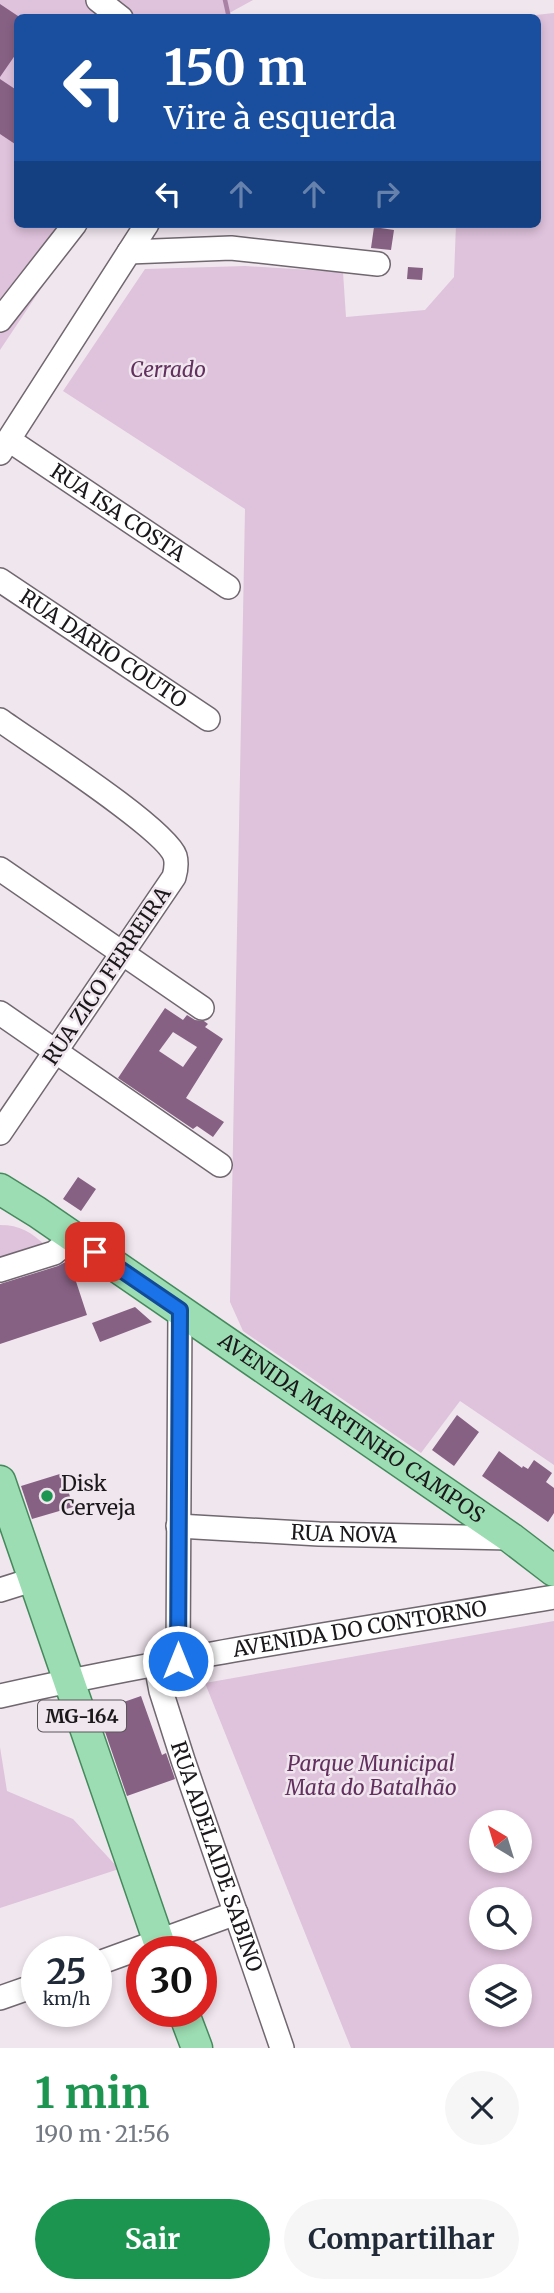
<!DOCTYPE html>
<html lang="pt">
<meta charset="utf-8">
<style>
:root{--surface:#fff;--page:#f6f6f7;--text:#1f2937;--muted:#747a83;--accent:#1c9551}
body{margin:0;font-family:Merriweather,serif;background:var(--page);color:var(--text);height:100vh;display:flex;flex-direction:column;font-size:26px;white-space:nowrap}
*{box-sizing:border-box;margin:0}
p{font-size:23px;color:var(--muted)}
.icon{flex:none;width:38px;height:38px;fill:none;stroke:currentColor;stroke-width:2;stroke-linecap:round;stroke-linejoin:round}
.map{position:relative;height:2048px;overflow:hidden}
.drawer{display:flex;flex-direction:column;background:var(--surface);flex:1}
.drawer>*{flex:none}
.banner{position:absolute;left:14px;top:14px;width:527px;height:214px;border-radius:10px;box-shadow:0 4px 10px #0003;background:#1a4fa0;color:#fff;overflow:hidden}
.needle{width:46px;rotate:322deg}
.tools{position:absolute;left:469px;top:1810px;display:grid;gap:14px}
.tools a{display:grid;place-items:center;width:63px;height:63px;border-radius:50%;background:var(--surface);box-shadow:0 4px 10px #0003;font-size:35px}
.speed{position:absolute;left:21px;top:1936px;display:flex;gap:14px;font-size:35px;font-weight:700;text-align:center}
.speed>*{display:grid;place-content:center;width:91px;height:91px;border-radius:50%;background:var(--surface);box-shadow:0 4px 10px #0003;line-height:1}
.speed small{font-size:18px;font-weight:400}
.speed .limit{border:10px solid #d22;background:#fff;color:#111}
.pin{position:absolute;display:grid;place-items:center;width:60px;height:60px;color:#fff;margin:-30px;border-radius:14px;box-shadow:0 4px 10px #0006}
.me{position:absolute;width:77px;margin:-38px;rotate:0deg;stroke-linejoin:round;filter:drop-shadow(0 0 5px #0008)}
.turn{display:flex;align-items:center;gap:24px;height:147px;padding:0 35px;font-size:32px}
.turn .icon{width:91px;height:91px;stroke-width:2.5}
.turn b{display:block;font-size:49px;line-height:60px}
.lanes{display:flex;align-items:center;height:66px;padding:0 35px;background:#0003;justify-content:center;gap:35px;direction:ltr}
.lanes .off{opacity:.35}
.round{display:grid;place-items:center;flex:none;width:74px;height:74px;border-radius:37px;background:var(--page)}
.overview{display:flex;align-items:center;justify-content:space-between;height:119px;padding:0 35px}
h1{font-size:42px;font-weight:700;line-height:52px;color:var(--accent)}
.primary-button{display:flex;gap:14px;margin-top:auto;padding:14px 35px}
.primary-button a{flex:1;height:80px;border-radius:42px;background:var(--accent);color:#fff;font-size:28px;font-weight:700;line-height:80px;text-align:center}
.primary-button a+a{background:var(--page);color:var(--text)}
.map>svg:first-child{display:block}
</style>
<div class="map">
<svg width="554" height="2048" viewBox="0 0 554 2048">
<rect width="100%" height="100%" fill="#f0e6ee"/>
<path fill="#dfc2dc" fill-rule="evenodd" d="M0 0H253L222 17 18 18V224H84L0 350Z
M554 13V1465L460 1401 421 1453 243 1331 230 1302 245 509 63 391 145 269 245 266 343 272 346 317 425 310 454 277 456 224H537V18L517 17Z
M0 1225C20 1225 31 1232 45 1245L0 1259Z
M554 1621V2048H351L205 1683ZM481 1822H520V1860H481ZM481 1899H520V1937H481ZM481 1976H520V2014H481Z
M0 1747 7 1791 73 1819 119 1869 0 1908Z"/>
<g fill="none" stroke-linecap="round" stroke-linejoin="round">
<path stroke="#a981a5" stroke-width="4.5" d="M225 0 229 18"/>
</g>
<path fill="#876184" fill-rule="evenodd" d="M0 4 18 16V51L0 77Z
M0 79 18 91V146L0 134Z
M374 227 394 230 391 250 371 248Z
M408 267 423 268 422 280 407 279Z
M165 1008 183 1020 187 1015 195 1020 204 1021 208 1024 205 1027 223 1039 186 1098 224 1122 213 1137 197 1126 193 1129 118 1078ZM173 1032 197 1047 183 1067 159 1051Z
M78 1177 96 1189 81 1211 63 1199Z
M69 1260 87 1315 0 1344V1284L58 1266Z
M135 1307 152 1322 100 1342 92 1323Z
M457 1415 479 1432 454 1466 432 1450Z
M499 1451 522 1468 523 1466 528 1469 534 1460 552 1473 546 1482 554 1488V1513L548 1522 482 1476Z
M63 1473 73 1507 32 1519 21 1486Z
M141 1696 162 1755 166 1753 175 1779 127 1796 98 1711Z"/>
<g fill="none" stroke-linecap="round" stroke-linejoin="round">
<g stroke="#70676f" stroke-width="26">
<g id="minor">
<path d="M98 0 121 18"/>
<path d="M129 252 231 248 378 264"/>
<path d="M0 320 75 224"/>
<path id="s1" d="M9 440 228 587"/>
<path d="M0 453 147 224"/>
<path id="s2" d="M0 580 208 719"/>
<path d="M0 720C32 743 165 828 175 856 177 863 176 870 174 877L0 1133"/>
<path d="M0 869 202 1008"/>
<path d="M0 1013 220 1165"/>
<path d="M0 1270 54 1253 74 1237"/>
<path id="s3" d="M178 1526 319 1534 511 1538"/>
<path d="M0 1590 35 1579"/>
<path d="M178 1661 180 1310"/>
<path id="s4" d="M156 1665 161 1691 183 1760 282 2048"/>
<path id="s5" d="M0 1696C183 1655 369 1628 554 1597"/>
<path d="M96 1964 236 1913"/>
<path d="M0 1998 37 1985"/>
</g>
</g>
<g stroke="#458a5d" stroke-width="33">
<g id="major">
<path id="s6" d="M0 1189 37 1212 511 1538 554 1571"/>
<path d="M0 1481 162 1951"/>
<path d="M183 2011 197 2048"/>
</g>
</g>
<use href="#minor" stroke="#fff" stroke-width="23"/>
<use href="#major" stroke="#9dddb3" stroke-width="30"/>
</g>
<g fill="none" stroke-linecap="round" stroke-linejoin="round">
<g stroke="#114b97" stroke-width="18">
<path id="route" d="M95 1252 180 1310 178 1661"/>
</g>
<use href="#route" stroke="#1a73e8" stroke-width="12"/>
</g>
<circle fill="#1c9551" stroke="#f0e6ee" stroke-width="2.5" cx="47" cy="1496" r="7"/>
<g text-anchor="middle" stroke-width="5" stroke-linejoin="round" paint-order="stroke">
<rect fill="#f0e6ee" stroke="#5b565a" stroke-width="2" x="38" y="1700.5" width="88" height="31" rx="5"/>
<g font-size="19" font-weight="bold" fill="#1b181b">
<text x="82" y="1723">MG-164</text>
</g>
<g font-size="21" font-style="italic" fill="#622f5f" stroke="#f0e6ee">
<text x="168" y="377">Cerrado</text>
<text x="371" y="1771">Parque Municipal<tspan x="371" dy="24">Mata do Batalhão</tspan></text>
</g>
<g font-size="21" fill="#1b181b" stroke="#f0e6ee">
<text dy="7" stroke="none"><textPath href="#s1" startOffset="131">RUA ISA COSTA</textPath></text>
<text dy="7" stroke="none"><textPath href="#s2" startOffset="124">RUA DÁRIO COUTO</textPath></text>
<text transform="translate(107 976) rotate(-56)" y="7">RUA ZICO FERREIRA</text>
<text dy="7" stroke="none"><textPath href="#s6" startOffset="425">AVENIDA MARTINHO CAMPOS</textPath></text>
<text dy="7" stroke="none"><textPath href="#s3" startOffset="166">RUA NOVA</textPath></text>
<text dy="7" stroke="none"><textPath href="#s5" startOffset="366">AVENIDA DO CONTORNO</textPath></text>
<text dy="7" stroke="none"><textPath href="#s4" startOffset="201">RUA ADELAIDE SABINO</textPath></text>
</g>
<g font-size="21" fill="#1b181b" stroke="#f0e6ee" text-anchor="start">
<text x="61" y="1491">Disk<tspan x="61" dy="24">Cerveja</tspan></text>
</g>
</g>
</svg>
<div class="tools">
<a><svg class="needle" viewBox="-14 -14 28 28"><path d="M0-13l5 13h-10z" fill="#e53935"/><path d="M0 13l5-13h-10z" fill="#747a83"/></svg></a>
<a><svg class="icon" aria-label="search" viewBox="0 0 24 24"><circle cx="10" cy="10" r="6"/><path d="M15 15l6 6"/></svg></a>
<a><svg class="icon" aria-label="layers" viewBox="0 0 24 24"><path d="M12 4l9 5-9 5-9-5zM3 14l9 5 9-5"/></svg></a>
</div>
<div class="speed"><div>25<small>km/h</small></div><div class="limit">30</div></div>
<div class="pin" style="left:95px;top:1252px;background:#d93025"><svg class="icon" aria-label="arrive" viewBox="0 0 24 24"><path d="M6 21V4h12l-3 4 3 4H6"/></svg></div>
<svg class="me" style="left:178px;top:1661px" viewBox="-20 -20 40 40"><circle r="17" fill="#1a73e8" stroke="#fff" stroke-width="3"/><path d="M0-11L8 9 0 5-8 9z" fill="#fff"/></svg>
<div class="banner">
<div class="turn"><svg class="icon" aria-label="left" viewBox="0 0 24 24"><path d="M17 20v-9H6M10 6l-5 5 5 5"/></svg><div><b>150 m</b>Vire à esquerda</div></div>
<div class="lanes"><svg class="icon" aria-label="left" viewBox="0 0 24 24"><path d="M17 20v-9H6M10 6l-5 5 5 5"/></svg><svg class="icon off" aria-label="ahead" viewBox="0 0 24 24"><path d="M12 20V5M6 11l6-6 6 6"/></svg><svg class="icon off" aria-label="ahead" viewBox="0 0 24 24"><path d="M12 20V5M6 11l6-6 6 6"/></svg><svg class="icon off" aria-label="right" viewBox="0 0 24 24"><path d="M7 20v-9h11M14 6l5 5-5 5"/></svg></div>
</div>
</div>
<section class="drawer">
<div class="overview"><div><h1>1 min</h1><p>190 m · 21:56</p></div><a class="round"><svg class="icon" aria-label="close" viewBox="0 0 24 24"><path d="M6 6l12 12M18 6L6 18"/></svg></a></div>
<div class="primary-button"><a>Sair</a><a>Compartilhar</a></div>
</section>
